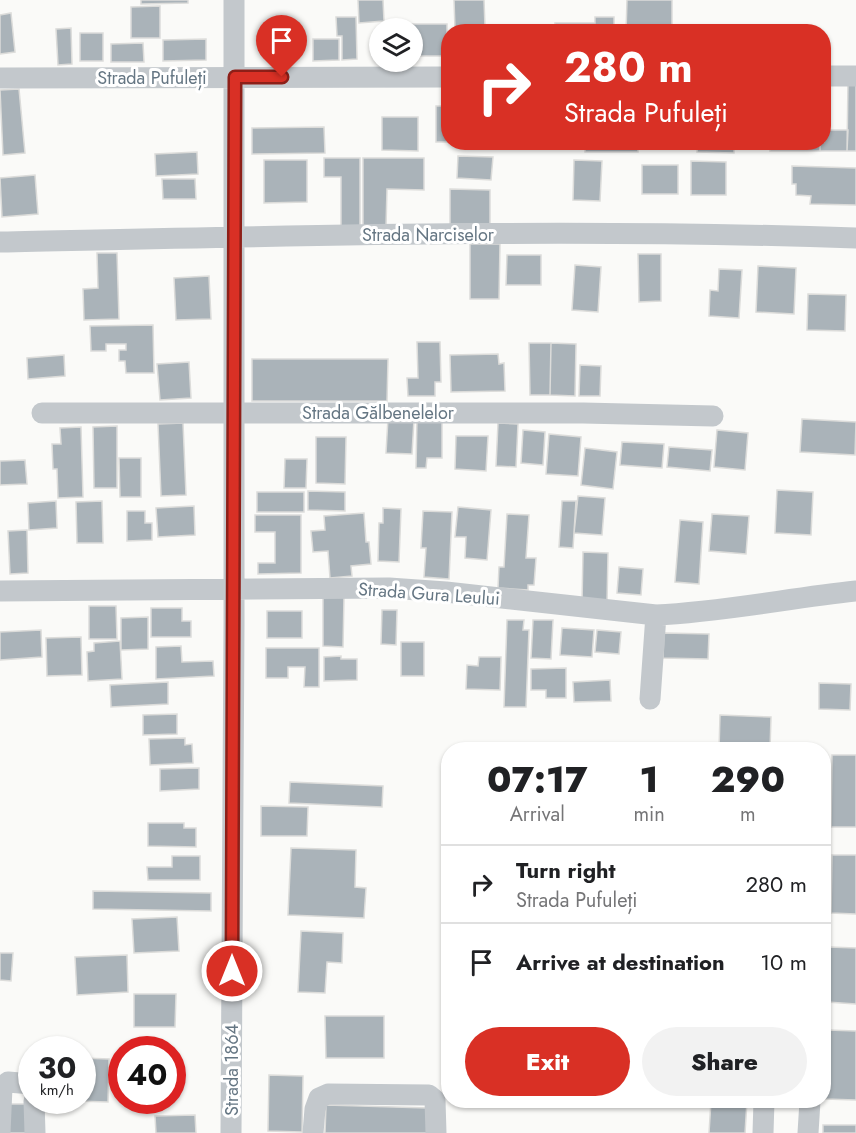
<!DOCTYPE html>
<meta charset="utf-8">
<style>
:root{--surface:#fff;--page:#f2f2f2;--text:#202124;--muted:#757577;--line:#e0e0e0;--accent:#d93025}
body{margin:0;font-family:Jost,sans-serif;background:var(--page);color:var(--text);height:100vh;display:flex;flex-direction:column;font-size:22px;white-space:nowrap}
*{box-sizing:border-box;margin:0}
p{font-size:20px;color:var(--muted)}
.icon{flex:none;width:33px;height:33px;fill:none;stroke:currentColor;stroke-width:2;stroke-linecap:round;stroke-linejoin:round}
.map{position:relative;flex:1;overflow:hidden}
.sheet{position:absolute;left:441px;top:742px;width:390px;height:366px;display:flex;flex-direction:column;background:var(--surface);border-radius:24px;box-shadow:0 2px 4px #0004}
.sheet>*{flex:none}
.hud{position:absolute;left:441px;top:24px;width:390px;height:126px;border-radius:24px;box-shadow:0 2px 4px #0004;background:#d93025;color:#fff;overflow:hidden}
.tools{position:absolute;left:369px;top:18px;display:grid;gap:12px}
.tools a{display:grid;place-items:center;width:54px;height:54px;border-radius:50%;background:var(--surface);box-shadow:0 2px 4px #0004;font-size:30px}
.speed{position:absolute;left:18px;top:1036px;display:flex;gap:12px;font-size:30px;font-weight:700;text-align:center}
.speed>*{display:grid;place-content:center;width:78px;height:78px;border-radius:50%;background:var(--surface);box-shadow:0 2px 4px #0004;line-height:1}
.speed small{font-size:15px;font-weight:400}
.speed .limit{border:9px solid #d22;background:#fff;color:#111}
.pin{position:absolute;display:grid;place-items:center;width:51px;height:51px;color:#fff;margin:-62px -26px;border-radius:50% 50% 50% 0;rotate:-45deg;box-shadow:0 0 6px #0007}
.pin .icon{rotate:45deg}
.me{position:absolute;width:66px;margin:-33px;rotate:0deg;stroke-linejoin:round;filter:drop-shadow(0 0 4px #0008)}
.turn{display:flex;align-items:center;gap:21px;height:126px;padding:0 24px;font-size:27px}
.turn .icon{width:78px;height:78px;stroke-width:2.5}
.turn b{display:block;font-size:42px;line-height:51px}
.eta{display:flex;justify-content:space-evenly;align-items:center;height:102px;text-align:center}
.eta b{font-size:36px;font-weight:800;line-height:42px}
.cta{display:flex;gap:12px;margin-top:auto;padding:12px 24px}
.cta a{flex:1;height:69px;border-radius:36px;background:var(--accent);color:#fff;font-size:24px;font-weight:800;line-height:69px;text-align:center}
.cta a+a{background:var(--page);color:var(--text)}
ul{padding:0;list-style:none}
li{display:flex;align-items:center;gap:18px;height:78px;padding:0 24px;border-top:2px solid var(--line)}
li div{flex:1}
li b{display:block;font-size:22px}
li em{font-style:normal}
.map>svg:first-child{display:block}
</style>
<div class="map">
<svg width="856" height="1133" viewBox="0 0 856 1133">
<rect width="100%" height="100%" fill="#fafaf8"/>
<path fill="#aab3b9" stroke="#dcdcda" stroke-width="1.5" d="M141 0H188V3L141 4Z
M358 0H383L384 21 359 23Z
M454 0H484L485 27 455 29Z
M627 0H672V32H626Z
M160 6V38H131V7Z
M11 13 15 52 0 54V15Z
M336 17H356L357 59 342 60V36H337Z
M595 17H614V32H555V23H595Z
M390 24H447V56H412V28H390Z
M71 28 72 64 58 65 56 29Z
M80 33H103V61H80Z
M206 39V60L163 61V40Z
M313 39H339V60L313 61Z
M143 43 144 62H111V44Z
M848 80H856V151H847Z
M19 89 25 153 3 155 0 90Z
M436 106H448V142H436Z
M382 117H418V151L382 150Z
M324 127 325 153 252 154V128Z
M824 130H848L847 151H820V142H824Z
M585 142H638V152H585Z
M698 142H734V153L697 152Z
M770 142H820V151H770Z
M197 152 198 174 156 176 155 154Z
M458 156 493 157 491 180 457 178Z
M324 158H360V226H341V177H324Z
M363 158H424V190L387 189 386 227H363Z
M264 160H307V202L264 203Z
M574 160 602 161 600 201 573 200Z
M691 161 726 162V195H691Z
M642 165H678V194H642Z
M792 166 856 168V205L810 204 811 196 796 195V184H792Z
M35 175 38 214 2 217 0 178Z
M162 179H195L196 199H163Z
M450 189 490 190V225L450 224Z
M470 244H500L499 299H470Z
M97 253H117L119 319 84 320 83 289 98 288Z
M638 254H661V301L639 302Z
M507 255H541V285H506Z
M575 265 601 267 598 312 572 310Z
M758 266 796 268 794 314 756 312Z
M719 269 742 270 739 318 709 316 710 290 718 291Z
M209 276 211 319 176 320 174 278Z
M808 294 846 295 845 331 807 330Z
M153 325 154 373H126L125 361H119V350H126V344H106V351H91L90 326Z
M417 342H440L441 382H435V396H408L407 378H418Z
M529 343H551L550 395H530Z
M551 343 576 344 575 396 550 395Z
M498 354 499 364 504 363 505 391 451 392 450 355Z
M64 355 65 376 28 379 27 358Z
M252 359H388L387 401H252Z
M189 362 191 398 160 400 157 364Z
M580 365 601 366 600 396H579Z
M388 418 414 419 412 454 386 453Z
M417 418H442V458H427L426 468H416Z
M802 419 856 422 855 455 800 452Z
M183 423 186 495 161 496 158 424Z
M498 423 518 424 516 467 496 466Z
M117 426V488H94L93 427Z
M81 427 83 497 58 498 57 469H53L52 444H61L60 428Z
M523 430 545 432 543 465 521 463Z
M717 430 748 433 745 470 714 467Z
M549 434 581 437 578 476 546 474Z
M456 436H488L486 471 455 469Z
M316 437H346L345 484 316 483Z
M622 442 664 444 662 468 620 465Z
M669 447 712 450 710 471 667 467Z
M585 448 617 452 613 489 581 485Z
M119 458H141V497H120Z
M285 459H307L306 488H284Z
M25 460 27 484 0 485V461Z
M777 490 813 492 811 535 775 533Z
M308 491 345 492V511L308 510Z
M257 492H304V512H257Z
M578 496 605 498 602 535 574 533Z
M56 501 57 528 29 530 28 503Z
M102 501 103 543H77L76 502Z
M562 501H576L573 548 559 547Z
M194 506 195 535 158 537 156 508Z
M458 507 491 510 487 560 465 558 466 537H455Z
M383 508 401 509 399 562 378 561 379 523H383Z
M127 511H145V523H152V540L127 541Z
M423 511 452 512 449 579 424 577 426 548H421Z
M364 513 366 542H369L371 564 351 566 352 576 330 578 328 551 313 552 311 531 325 530 324 516Z
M507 514 529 515 526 558H536L534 585H528V590L498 588 499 567H504Z
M712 514 749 516 746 554 709 551Z
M255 515H301V573L258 574V563H275V532H255Z
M680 520 703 522 699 584 675 582Z
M27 530 28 573 10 574 8 531Z
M583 552 608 553 607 603H582Z
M619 567 643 569 641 595 617 593Z
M323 597H344L343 647 323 646Z
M89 606H116L117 639H89Z
M151 608H182V621H191V637H151Z
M382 610H397L396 645 381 644Z
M267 611H302V638H267Z
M148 617V649L121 650V618Z
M507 620H524L523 630H529L526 707H504Z
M533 620H553L551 659 531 658Z
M562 628 594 630 592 657 560 655Z
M41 630 42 657 0 660V632Z
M597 630 621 632 619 654 595 652Z
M664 633 709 634 708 659 663 658Z
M81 637 82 675 47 676 46 638Z
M120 641 122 679 88 681 87 652 94 651V643Z
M401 642H424V676H401Z
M181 646 182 662 213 661 214 676 156 679V647Z
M266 648H319V687H304L305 667H288V678H266Z
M341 656V659H357V680L324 681V657Z
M479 657H501L500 690 466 689 467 665 478 666Z
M566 668V698H546V690H531V669Z
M610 680 611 701 574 702 573 682Z
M168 682V704L111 707 110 685Z
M819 683 851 684 850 710 819 709Z
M177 714V734L143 735V715Z
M720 715 771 717 770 750H719Z
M185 738V745L192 744 193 763 150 765 149 739Z
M832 755H856V827H831Z
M199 768V789L160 791V769Z
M290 782 383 786 382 807 289 803Z
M261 806 308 807 307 836H261Z
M148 823H184V828H196V847L148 846Z
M291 848 356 850 355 887 366 888 364 918 288 915Z
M832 855H856V914L831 913Z
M172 856H200V880H148L147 867H172Z
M93 891 211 893V911L93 909Z
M177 917 179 951 134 953 132 919Z
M301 931 343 933 342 963 327 962 325 993 298 992Z
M830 947 856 948V1004L827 1002Z
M0 953H13L11 981 0 980Z
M127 955 128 992 77 995 75 957Z
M134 994H176L175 1027H134Z
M325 1016H384V1058H326Z
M828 1030 856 1031V1100L825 1099Z
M82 1058 109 1059 108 1102 75 1101H82Z
M269 1075 303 1076 302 1132 268 1131Z
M711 1101H747L745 1133H709Z
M10 1104H28L27 1133H9Z
M326 1105 428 1108 427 1133H325Z
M195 1115 196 1133H156L155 1116Z
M823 1125H856V1133H823Z"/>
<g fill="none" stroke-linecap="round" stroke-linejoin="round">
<path stroke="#c3c8cc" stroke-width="21" d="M824 76H856
M0 78 448 77
M0 242C285 236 571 228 856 238
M42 413H583L713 416
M0 591 389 588 446 592 656 615C723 612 789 598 856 591
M650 699 656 615
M34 1101 35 1133
M0 1133 2 1087 8 1082 32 1084
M231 1133 234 623V0
M313 1133 315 1109 319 1098 328 1094 429 1095 435 1100 436 1133
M763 1133 764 1101
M808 1133 810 1101"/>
</g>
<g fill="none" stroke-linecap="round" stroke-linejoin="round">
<g stroke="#8d1f18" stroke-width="15">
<path id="route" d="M232 971 235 77H282"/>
</g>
<use href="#route" stroke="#d93025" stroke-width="10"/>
</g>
<g text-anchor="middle" stroke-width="6" stroke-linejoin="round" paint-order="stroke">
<g font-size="18" fill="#657683" stroke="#fff">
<text x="152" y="84">Strada Pufuleți</text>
<text x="428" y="241">Strada Narciselor</text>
<text x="378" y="419">Strada Gălbenelelor</text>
<text transform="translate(429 594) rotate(4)" y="6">Strada Gura Leului</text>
<text transform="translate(232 1070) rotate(-90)" y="6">Strada 1864</text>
</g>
</g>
</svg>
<div class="tools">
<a><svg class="icon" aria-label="layers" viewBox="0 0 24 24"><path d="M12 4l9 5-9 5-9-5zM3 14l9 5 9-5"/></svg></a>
</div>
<div class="speed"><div>30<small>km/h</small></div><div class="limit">40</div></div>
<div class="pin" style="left:282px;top:77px;background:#d93025"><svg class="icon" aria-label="arrive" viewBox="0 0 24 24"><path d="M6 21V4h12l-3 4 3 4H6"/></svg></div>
<svg class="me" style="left:232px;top:971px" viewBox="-20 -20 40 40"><circle r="17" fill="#d93025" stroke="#fff" stroke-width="3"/><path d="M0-11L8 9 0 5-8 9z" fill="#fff"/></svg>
<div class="hud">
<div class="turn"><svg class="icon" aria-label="right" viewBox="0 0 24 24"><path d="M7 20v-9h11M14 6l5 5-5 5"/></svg><div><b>280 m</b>Strada Pufuleți</div></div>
</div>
<section class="sheet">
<div class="eta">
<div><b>07:17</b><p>Arrival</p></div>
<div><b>1</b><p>min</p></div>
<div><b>290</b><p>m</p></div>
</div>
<ul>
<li><svg class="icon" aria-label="right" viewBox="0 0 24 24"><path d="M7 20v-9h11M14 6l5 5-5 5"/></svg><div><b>Turn right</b><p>Strada Pufuleți</p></div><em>280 m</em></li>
<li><svg class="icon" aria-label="arrive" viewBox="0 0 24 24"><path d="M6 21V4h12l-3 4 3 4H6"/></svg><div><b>Arrive at destination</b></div><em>10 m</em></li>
</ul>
<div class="cta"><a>Exit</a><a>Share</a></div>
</section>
</div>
